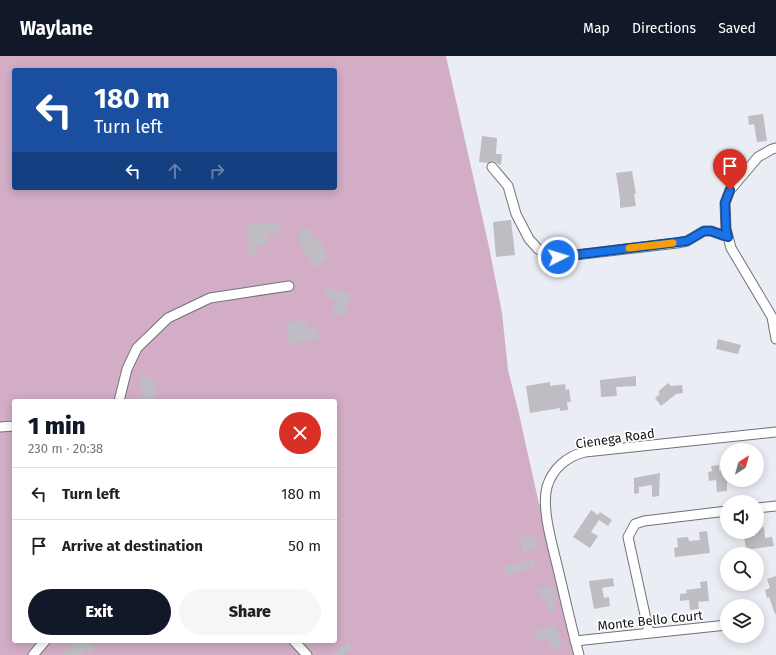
<!DOCTYPE html>
<meta charset="utf-8">
<style>
:root{--surface:#fff;--page:#f6f6f6;--text:#202124;--muted:#757577;--line:#e0e0e0;--accent:#111827}
body{margin:0;font-family:"Fira Sans",sans-serif;background:var(--page);color:var(--text);height:100vh;display:flex;flex-direction:column;font-size:15px;white-space:nowrap}
*{box-sizing:border-box;margin:0}
p{font-size:13px;color:var(--muted)}
.icon{flex:none;width:22px;height:22px;fill:none;stroke:currentColor;stroke-width:2;stroke-linecap:round;stroke-linejoin:round}
.map{position:relative;flex:1;overflow:hidden}
.side{position:absolute;left:12px;top:343px;width:325px;height:244px;display:flex;flex-direction:column;background:var(--surface);border-radius:4px;box-shadow:0 2px 10px #0003}
.side>*{flex:none}
.guide{position:absolute;left:12px;top:12px;width:325px;height:122px;border-radius:4px;box-shadow:0 2px 10px #0003;background:#1a4fa0;color:#fff;overflow:hidden}
.needle{width:26px;rotate:36deg}
.tools{position:absolute;left:720px;top:387px;display:grid;gap:8px}
.tools a{display:grid;place-items:center;width:44px;height:44px;border-radius:50%;background:var(--surface);box-shadow:0 2px 10px #0003;font-size:20px}
.pin{position:absolute;display:grid;place-items:center;width:34px;height:34px;color:#fff;margin:-41px -17px;border-radius:50% 50% 50% 0;rotate:-45deg;box-shadow:0 0 4px #0007}
.pin .icon{rotate:45deg}
.me{position:absolute;width:44px;margin:-22px;rotate:85deg;stroke-linejoin:round;filter:drop-shadow(0 0 3px #0008)}
.turn{display:flex;align-items:center;gap:14px;height:84px;padding:0 16px;font-size:18px}
.turn .icon{width:52px;height:52px;stroke-width:2.5}
.turn b{display:block;font-size:28px;line-height:34px}
.lanes{display:flex;align-items:center;height:38px;padding:0 16px;background:#0003;justify-content:center;gap:20px;direction:ltr}
.lanes .off{opacity:.35}
.round{display:grid;place-items:center;flex:none;width:42px;height:42px;border-radius:21px;background:var(--page)}
.summary{display:flex;align-items:center;justify-content:space-between;height:68px;padding:0 16px}
h1{font-size:24px;font-weight:800;line-height:30px;color:var(--accent)}
.cta{display:flex;gap:8px;margin-top:auto;padding:8px 16px}
.cta a{flex:1;height:46px;border-radius:24px;background:var(--accent);color:#fff;font-size:16px;font-weight:800;line-height:46px;text-align:center}
.cta a+a{background:var(--page);color:var(--text)}
ul{padding:0;list-style:none}
li{display:flex;align-items:center;gap:12px;height:52px;padding:0 16px;border-top:1px solid var(--line)}
li div{flex:1}
li b{display:block;font-size:15px}
li em{font-style:normal}
header{display:flex;align-items:center;gap:24px;box-sizing:border-box;height:56px;padding:0 20px;background:var(--accent);color:#fff}
header strong{font-size:19px}
nav{display:flex;gap:22px;margin-inline-start:auto;font-size:14px}
.map>svg:first-child{display:block}
</style>
<header>
<strong>Waylane</strong>
<nav><a>Map</a><a>Directions</a><a>Saved</a></nav>
</header>
<div class="map">
<svg width="776" height="599" viewBox="0 0 776 599">
<rect width="100%" height="100%" fill="#eaedf3"/>
<path fill="#d2adc5" fill-rule="evenodd" d="M0 0H446L489 191 502 257 508 314 519 358 539 448 549 457 575 599H0ZM14 14H335V132H14ZM14 345H335V585H14Z"/>
<path fill="#bfbdc3" d="M763 58 767 85 757 86 754 68 749 69 748 60Z
M482 80 497 82 496 98H502L501 109 498 108 494 105 488 107 479 106Z
M632 115 636 138H634L636 150 620 152V143L616 117Z
M511 164 515 199 496 201 493 166Z
M279 166 280 177 267 178 268 188 257 189 258 198 249 199 247 168Z
M300 172 312 173 311 178 316 184 318 182 326 193 324 196 329 201 316 212 300 190Z
M326 232 350 238 345 260 332 257 335 243 324 241Z
M304 264V268L307 267 308 272 317 271 319 283 289 288 286 267Z
M718 283 741 289 738 298 716 293Z
M142 320 150 321 156 328 154 345H141L144 335 138 328Z
M636 320V330L616 331 617 340 601 341 600 324Z
M550 326V330L565 328 566 334 569 333 571 346H567L568 354 560 355V352L530 357 526 330Z
M668 327 671 330 682 329 683 337 676 338 661 350 655 342 660 338 658 336Z
M719 409V415L727 414V435L717 436 716 424 709 425 708 416 712 415 711 410Z
M660 417 659 440 652 441V429L639 431V437L634 438V422Z
M591 454 598 459 600 456 612 464 608 470 599 464 591 476 598 480 590 492 573 481Z
M764 471 765 482 772 481 774 490 752 493 753 498H747L744 481 755 480 754 476H757V472Z
M707 475 710 497 675 501 674 492 678 491 677 482 688 481 689 485 700 484 699 476Z
M535 479 537 493 523 496 520 482Z
M530 503 535 505 533 512 525 509 526 515 506 519 505 509 529 505Z
M776 520V558H775L769 541 767 542 765 534 770 532 767 523Z
M613 522 614 530 602 532 604 542 609 541 610 550 594 553 589 525Z
M707 525 709 545 698 546 699 553 690 554 689 544 680 545V538L687 537 686 534 701 532 700 526Z
M553 529 557 543 554 544 556 554 548 556 545 541 541 542 538 533Z
M556 569 562 592 552 594 549 583 537 586 534 575Z
M75 585H88L95 592 90 598 86 594 82 599H62Z
M348 586 352 593 344 599H332Z"/>
<g fill="none" stroke-linecap="round" stroke-linejoin="round">
<g stroke="#707278" stroke-width="11">
<path id="minor" d="M776 92 772 93 758 101 730 134 725 147 726 173 731 192 772 261 776 283
M492 111 508 130 516 158 529 183 538 193 547 198 558 201 677 187 687 185 704 175H711L728 181
M119 345 127 313 137 292 168 262 210 242 289 230
M0 371 14 370
M757 452 776 450
M649 577 628 481 635 468 644 465 727 455
M294 585 307 599
M575 585 727 569
M33 599 45 585
M579 599C571 570 565 542 558 513 553 491 541 453 547 431 552 413 567 400 585 396L776 376"/>
</g>
<use href="#minor" stroke="#fff" stroke-width="9"/>
</g>
<g fill="none" stroke-linecap="round" stroke-linejoin="round">
<g stroke="#114b97" stroke-width="10">
<path id="route" d="M558 201 687 185 704 175H711L728 181 726 173 725 147 730 134"/>
</g>
<use href="#route" stroke="#1a73e8" stroke-width="7"/>
<path stroke="#f59e0b" stroke-width="7" d="M629 192 673 187"/>
</g>
<g text-anchor="middle" stroke-width="3.5" stroke-linejoin="round" paint-order="stroke">
<g font-size="13" fill="#131416" stroke="#fff">
<text transform="translate(615 382) rotate(-8)" y="5">Cienega Road</text>
<text transform="translate(650 564) rotate(-6)" y="5">Monte Bello Court</text>
</g>
</g>
</svg>
<div class="tools">
<a><svg class="needle" viewBox="-14 -14 28 28"><path d="M0-13l5 13h-10z" fill="#e53935"/><path d="M0 13l5-13h-10z" fill="#757577"/></svg></a>
<a><svg class="icon" aria-label="sound" viewBox="0 0 24 24"><path d="M4 9h4l5-4v14l-5-4H4zM17 9q2 3 0 6"/></svg></a>
<a><svg class="icon" aria-label="search" viewBox="0 0 24 24"><circle cx="10" cy="10" r="6"/><path d="M15 15l6 6"/></svg></a>
<a><svg class="icon" aria-label="layers" viewBox="0 0 24 24"><path d="M12 4l9 5-9 5-9-5zM3 14l9 5 9-5"/></svg></a>
</div>
<div class="pin" style="left:730px;top:134px;background:#d93025"><svg class="icon" aria-label="arrive" viewBox="0 0 24 24"><path d="M6 21V4h12l-3 4 3 4H6"/></svg></div>
<svg class="me" style="left:558px;top:201px" viewBox="-20 -20 40 40"><circle r="17" fill="#1a73e8" stroke="#fff" stroke-width="3"/><path d="M0-11L8 9 0 5-8 9z" fill="#fff"/></svg>
<div class="guide">
<div class="turn"><svg class="icon" aria-label="left" viewBox="0 0 24 24"><path d="M17 20v-9H6M10 6l-5 5 5 5"/></svg><div><b>180 m</b>Turn left</div></div>
<div class="lanes"><svg class="icon" aria-label="left" viewBox="0 0 24 24"><path d="M17 20v-9H6M10 6l-5 5 5 5"/></svg><svg class="icon off" aria-label="ahead" viewBox="0 0 24 24"><path d="M12 20V5M6 11l6-6 6 6"/></svg><svg class="icon off" aria-label="right" viewBox="0 0 24 24"><path d="M7 20v-9h11M14 6l5 5-5 5"/></svg></div>
</div>
<section class="side">
<div class="summary"><div><h1>1 min</h1><p>230 m · 20:38</p></div><a class="round" style="background:#d93025;color:#fff"><svg class="icon" aria-label="close" viewBox="0 0 24 24"><path d="M6 6l12 12M18 6L6 18"/></svg></a></div>
<ul>
<li><svg class="icon" aria-label="left" viewBox="0 0 24 24"><path d="M17 20v-9H6M10 6l-5 5 5 5"/></svg><div><b>Turn left</b></div><em>180 m</em></li>
<li><svg class="icon" aria-label="arrive" viewBox="0 0 24 24"><path d="M6 21V4h12l-3 4 3 4H6"/></svg><div><b>Arrive at destination</b></div><em>50 m</em></li>
</ul>
<div class="cta"><a>Exit</a><a>Share</a></div>
</section>
</div>
